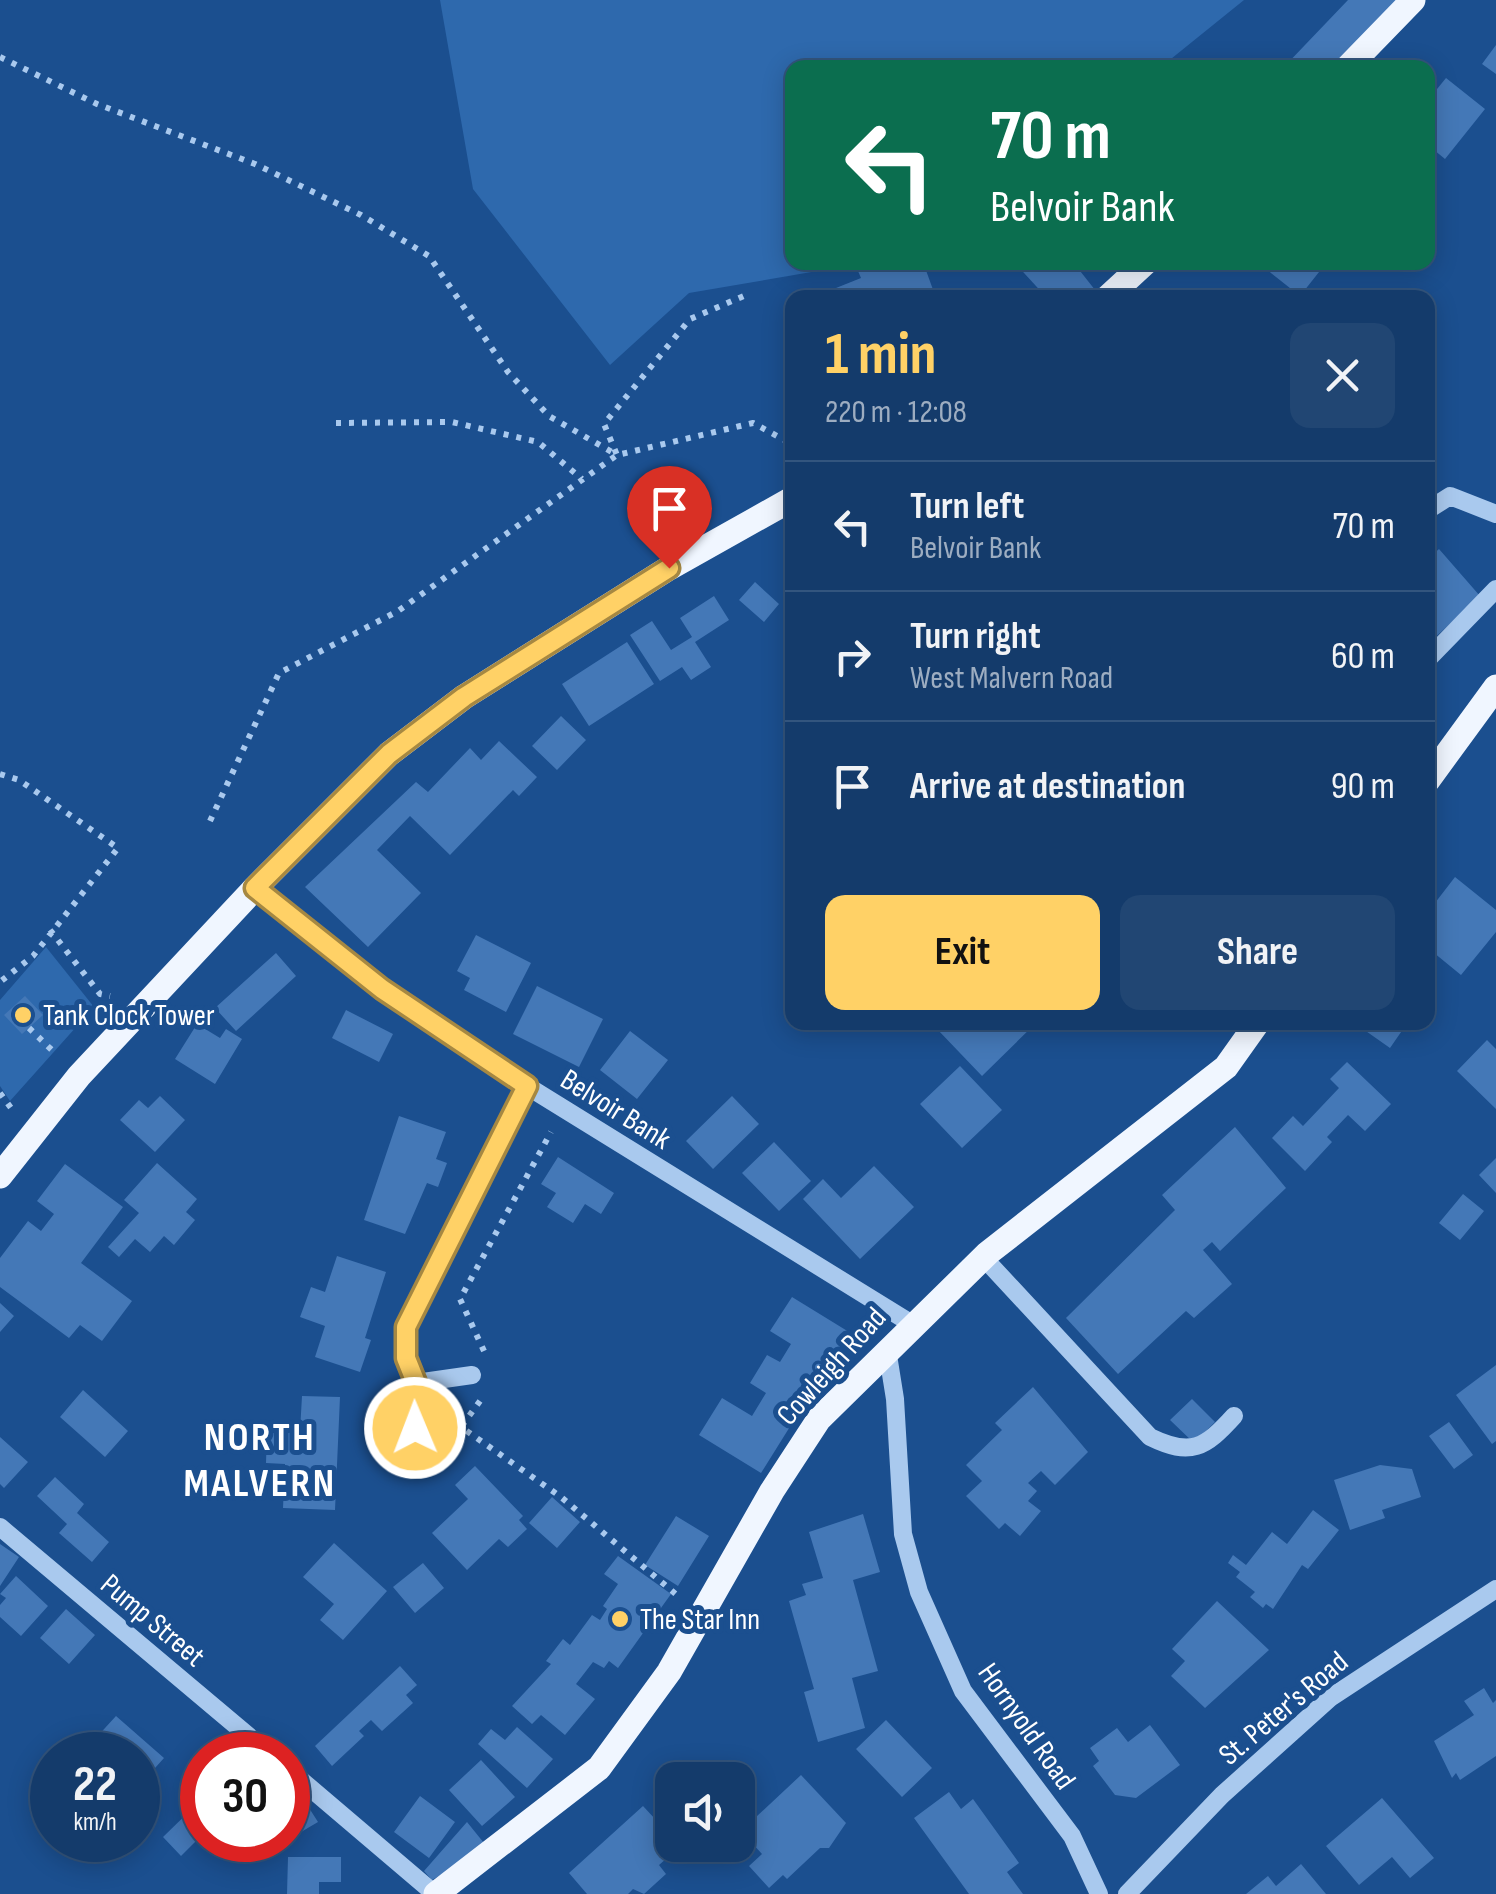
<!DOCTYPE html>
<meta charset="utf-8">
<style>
:root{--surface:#143b6b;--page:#214673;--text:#f1f3f6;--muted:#9dadc1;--line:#33557e;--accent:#ffd166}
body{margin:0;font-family:"Sofia Sans Condensed",sans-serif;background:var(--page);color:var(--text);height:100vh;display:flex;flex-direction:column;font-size:38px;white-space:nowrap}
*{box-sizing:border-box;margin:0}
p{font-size:32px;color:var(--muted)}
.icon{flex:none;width:55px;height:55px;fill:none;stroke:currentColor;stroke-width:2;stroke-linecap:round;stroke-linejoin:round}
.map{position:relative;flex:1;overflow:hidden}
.panel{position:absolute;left:785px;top:290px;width:650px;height:740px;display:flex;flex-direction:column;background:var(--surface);border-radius:20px;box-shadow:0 5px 25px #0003,0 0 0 2px var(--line)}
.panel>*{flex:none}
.guide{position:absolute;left:785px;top:60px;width:650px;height:210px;border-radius:20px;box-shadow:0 5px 25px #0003,0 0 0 2px var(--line);background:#0b6e4f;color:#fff;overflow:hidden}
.tools{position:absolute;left:655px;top:1762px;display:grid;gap:20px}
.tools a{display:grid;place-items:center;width:100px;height:100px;border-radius:20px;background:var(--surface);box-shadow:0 5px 25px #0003,0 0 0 2px var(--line);font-size:50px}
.speed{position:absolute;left:30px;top:1732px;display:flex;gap:20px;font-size:50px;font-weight:700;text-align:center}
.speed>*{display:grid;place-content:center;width:130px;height:130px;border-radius:50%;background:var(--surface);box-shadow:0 5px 25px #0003,0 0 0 2px var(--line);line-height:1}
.speed small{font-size:25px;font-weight:400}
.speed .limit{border:15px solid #d22;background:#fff;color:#111}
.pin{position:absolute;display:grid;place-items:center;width:85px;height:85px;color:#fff;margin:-102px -42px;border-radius:50% 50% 50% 0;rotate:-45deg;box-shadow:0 0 10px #0007}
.pin .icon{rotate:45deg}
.me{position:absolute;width:110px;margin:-55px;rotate:359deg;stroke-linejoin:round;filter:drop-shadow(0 0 8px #0008)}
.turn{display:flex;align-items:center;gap:35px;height:210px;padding:0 40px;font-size:45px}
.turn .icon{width:130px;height:130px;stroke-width:2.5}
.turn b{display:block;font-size:70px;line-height:85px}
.round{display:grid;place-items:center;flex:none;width:105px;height:105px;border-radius:20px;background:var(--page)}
.summary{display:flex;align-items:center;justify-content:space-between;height:170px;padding:0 40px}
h1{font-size:60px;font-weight:700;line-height:75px;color:var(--accent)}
.button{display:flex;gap:20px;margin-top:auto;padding:20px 40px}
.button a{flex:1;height:115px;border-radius:20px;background:var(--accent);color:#111;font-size:40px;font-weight:700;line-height:115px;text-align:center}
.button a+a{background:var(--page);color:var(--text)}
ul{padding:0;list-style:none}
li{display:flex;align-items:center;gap:30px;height:130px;padding:0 40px;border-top:2px solid var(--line)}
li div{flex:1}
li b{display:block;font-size:38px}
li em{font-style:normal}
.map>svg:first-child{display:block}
</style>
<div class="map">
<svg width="1496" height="1894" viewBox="0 0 1496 1894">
<rect width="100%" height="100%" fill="#1b4f8f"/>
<path fill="#2e69ad" d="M440 0H1244L1161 67 792 68V262L864 263 689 293 610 365 473 189Z
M46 947 94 1007 10 1101 0 1086V1000Z"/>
<path fill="#4478b7" d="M1348 0H1402L1337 68H1283Z
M1496 45V74L1482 64Z
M1446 78 1485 109 1445 159 1428 145V90L1433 94Z
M880 262H923L936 298H839L836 288 861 278 858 271Z
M1014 262H1073L1099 295 1047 298Z
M1257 262H1317L1323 267 1300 296Z
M1439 549 1480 596 1428 644V559Z
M755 582 779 604 764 622 739 600Z
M714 596 729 620 695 642 711 667 691 680 682 667 660 681 630 635 652 621 671 650 692 637 680 618Z
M627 642 654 684 589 726 562 684Z
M561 716 586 740 557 770 532 746Z
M499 741 537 777 519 796 513 790 450 855 410 816 377 850 421 893 368 947 305 887 416 782 428 792 470 748 481 760Z
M1455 877 1496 910V932L1461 975 1428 948V912Z
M476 935 531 963 506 1012 464 990 470 978 457 971Z
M276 953 296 976 236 1031 215 1008Z
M537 986 603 1019 579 1067 513 1034Z
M25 996 43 1015 22 1034 4 1015Z
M346 1010 393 1034 379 1062 332 1038Z
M944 1022H1037L982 1076 937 1029Z
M1353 1022H1408L1390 1048Z
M197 1024 220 1038 226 1029 242 1039 215 1084 175 1059Z
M630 1031 668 1060 637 1099 600 1070Z
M1487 1040 1496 1049V1109L1457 1071Z
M1347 1062 1391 1104 1365 1131 1348 1115 1327 1137 1332 1142 1305 1171 1272 1138 1293 1116 1303 1126 1339 1088 1330 1079Z
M960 1066 1002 1110 962 1148 920 1104Z
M160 1096 185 1120 155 1152 120 1120 139 1100 148 1108Z
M732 1096 759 1124 713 1169 686 1141Z
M399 1116 446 1132 436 1159 447 1163 438 1187 427 1183 405 1234 364 1220Z
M1235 1127 1286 1188 1220 1251 1212 1242 1203 1250 1232 1284 1194 1318 1186 1311 1118 1374 1066 1318 1175 1210 1162 1195Z
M774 1142 811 1181 779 1211 742 1173Z
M558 1157 614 1193 601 1214 585 1204 573 1223 547 1207 556 1193 541 1184Z
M1496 1158V1193L1479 1175Z
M157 1163 197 1199 186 1212 195 1220 174 1245 164 1236 150 1252 135 1239 119 1257 108 1247 139 1213 124 1200Z
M65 1164 123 1207 81 1263 132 1301 102 1341 80 1325 69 1338 0 1287V1258L28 1221 41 1231 54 1214 37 1201Z
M874 1166 914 1207 860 1259 803 1199 823 1179 841 1198Z
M1463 1194 1484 1211 1460 1240 1439 1223Z
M337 1256 386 1272 365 1338 371 1340 360 1372 315 1357 325 1326 300 1317 311 1287 325 1292Z
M792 1297 849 1332 761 1473 699 1435 722 1398 752 1416 766 1393 750 1383 767 1355 780 1362 791 1344 770 1331Z
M0 1303 14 1316 0 1332Z
M1496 1365V1441L1492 1444 1456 1395Z
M1033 1387 1088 1452 1055 1485 1041 1471 1028 1483 1037 1491 1028 1501 1041 1511 1020 1536 1005 1523 999 1529 966 1496 982 1481 966 1465 1002 1430 995 1423Z
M83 1390 128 1431 105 1457 60 1417Z
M302 1396 340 1397 335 1510 283 1508 285 1464 266 1463 267 1430 300 1431Z
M1192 1399 1215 1422 1194 1443 1170 1420Z
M1449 1422 1473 1455 1454 1469 1429 1436Z
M0 1437 28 1462 4 1488 0 1484Z
M1380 1465 1412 1469 1421 1497 1382 1510 1385 1518 1350 1530 1334 1480Z
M475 1466 523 1516 519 1520 527 1529 508 1547 499 1539 467 1570 432 1533 468 1499 455 1485Z
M55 1477 84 1504 77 1513 109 1542 92 1562 59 1533 67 1524 37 1496Z
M552 1497 580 1522 557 1548 529 1523Z
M1313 1510 1339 1530 1308 1569 1302 1565 1273 1609 1266 1604 1263 1608 1250 1597 1255 1592 1236 1577 1240 1572 1228 1563 1233 1555 1246 1565 1272 1532 1287 1544Z
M863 1514 880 1572 853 1580 878 1671 852 1678 865 1728 818 1742 804 1692 814 1689 789 1601 806 1595 802 1584 823 1578 809 1532Z
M676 1516 709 1536 678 1586 645 1565Z
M334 1543 387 1591 343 1640 320 1620 334 1604 303 1577Z
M0 1544 19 1557 0 1586Z
M618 1556 671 1594 618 1668 609 1661 604 1668 593 1662 576 1684 595 1699 565 1735 541 1715 532 1724 512 1706 551 1664 546 1661 563 1639 570 1645 592 1615 600 1620 607 1609 603 1606 618 1584 604 1574Z
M423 1563 444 1588 415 1613 393 1587Z
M16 1576 48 1606 21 1636 0 1617V1605L6 1598 0 1594Z
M1217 1601 1269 1650 1205 1708 1171 1676 1185 1661 1172 1649Z
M66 1609 95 1635 69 1664 40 1638Z
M400 1666 417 1685 406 1695 413 1703 382 1731 371 1720 359 1731 364 1736 332 1766 315 1746Z
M1484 1688 1493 1703 1496 1700V1756L1460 1780 1456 1773 1452 1778 1434 1741 1474 1715 1464 1701Z
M116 1716 164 1758 138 1787V1755L83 1752Z
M886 1720 932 1768 902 1797 856 1749Z
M1150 1725 1180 1765 1136 1798 1115 1795 1093 1766 1099 1761 1090 1748 1117 1728 1128 1742Z
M517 1727 553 1759 527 1788 478 1744 491 1729 505 1740Z
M220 1739 235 1755H204Z
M202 1756V1791L185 1773Z
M481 1760 515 1797 482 1826 449 1790Z
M801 1775 846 1823 829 1848H820L787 1879 783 1875 769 1888 749 1866 762 1854 741 1831Z
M288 1792 295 1806 304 1800 318 1822 279 1845 276 1840H288Z
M949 1792 961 1809 973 1799 1019 1863 1007 1872 1023 1894H969L914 1818Z
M420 1796 455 1822 429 1858 394 1832Z
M1382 1798 1434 1858 1410 1878 1392 1857 1359 1885 1326 1846Z
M202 1799V1835L181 1856 163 1837Z
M643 1806 656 1820 672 1810V1845H682L659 1865 666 1874 644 1894 633 1889 628 1894H587L569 1873Z
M467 1822 488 1848 432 1880 424 1871Z
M288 1857H341V1882H319V1894H287Z
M1301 1864 1326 1894H1246L1268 1876 1276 1886Z"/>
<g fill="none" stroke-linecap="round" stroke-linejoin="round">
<path stroke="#a9c9ee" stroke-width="6" stroke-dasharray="5 8" stroke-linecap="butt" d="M0 57 97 104 255 164 361 215 429 256 508 372 549 416 617 455 604 424 690 319 746 295
M336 423 452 422 538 442 582 479
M0 774 19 780 118 848 33 956 0 982
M210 821 279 673 398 611 617 455 753 423 792 444
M50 930 100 994 110 996
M29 1028 57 1055
M0 1093 14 1112
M484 1351 460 1299 551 1132
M480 1401 461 1427 561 1497 678 1596"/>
<path stroke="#a9c9ee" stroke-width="18" d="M1428 510 1450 496 1496 514
M1428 659 1496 589
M255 888 382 989 527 1086 912 1324
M983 1257 1150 1437C1191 1457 1205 1448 1234 1416
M887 1349 895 1399 903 1534 919 1592 963 1691 1072 1836 1099 1894
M416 1383 472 1375
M415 1428 416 1383 406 1359V1327L527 1086
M0 1527 271 1755
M288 1769 435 1894
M1127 1894 1222 1795 1330 1698 1496 1589"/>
<path stroke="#f0f6ff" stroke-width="25" d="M1347 68 1413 0
M1107 298 1146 262
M1428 780 1496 687
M0 1176 79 1076 255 888 389 754 464 697 669 568 792 499
M436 1894 599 1768 669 1672 772 1491 819 1419 988 1253 1226 1067 1258 1022"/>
</g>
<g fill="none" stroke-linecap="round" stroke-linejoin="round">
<g stroke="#a68842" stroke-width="25">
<path id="route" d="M415 1428 416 1383 406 1358V1327L527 1086 382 989 255 888 389 754 464 697 669 568"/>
</g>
<use href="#route" stroke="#ffd166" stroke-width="18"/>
</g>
<g fill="#ffd166" stroke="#1b4f8f" stroke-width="4">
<circle cx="23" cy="1015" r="10"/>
<circle cx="620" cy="1619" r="10"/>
</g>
<g text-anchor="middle" stroke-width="10" stroke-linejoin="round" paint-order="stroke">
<g font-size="30" fill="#fff" stroke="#1b4f8f" text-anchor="start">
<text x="43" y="1025">Tank Clock Tower</text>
<text x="640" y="1629">The Star Inn</text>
</g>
<g font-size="30" fill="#fff" stroke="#1b4f8f">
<text transform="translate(616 1109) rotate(32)" y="10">Belvoir Bank</text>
<text transform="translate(831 1366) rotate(-48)" y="10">Cowleigh Road</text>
<text transform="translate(153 1620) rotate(40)" y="10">Pump Street</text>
<text transform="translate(1283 1708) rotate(-40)" y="10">St. Peter's Road</text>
<text transform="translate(1027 1726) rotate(55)" y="10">Hornyold Road</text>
</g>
<g font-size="40" font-weight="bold" letter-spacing="2.5" fill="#fff" stroke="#1b4f8f">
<text x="260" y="1450">NORTH<tspan x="260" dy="46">MALVERN</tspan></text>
</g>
</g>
</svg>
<div class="tools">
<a><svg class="icon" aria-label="sound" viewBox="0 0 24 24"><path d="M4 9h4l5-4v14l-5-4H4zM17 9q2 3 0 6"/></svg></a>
</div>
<div class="speed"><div>22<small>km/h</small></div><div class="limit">30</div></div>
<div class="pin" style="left:669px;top:568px;background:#d93025"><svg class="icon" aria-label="arrive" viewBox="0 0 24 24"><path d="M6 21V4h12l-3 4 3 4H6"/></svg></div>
<svg class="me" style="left:415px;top:1428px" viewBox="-20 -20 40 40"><circle r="17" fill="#ffd166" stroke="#fff" stroke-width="3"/><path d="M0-11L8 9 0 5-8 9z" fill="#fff"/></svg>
<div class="guide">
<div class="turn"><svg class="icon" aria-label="left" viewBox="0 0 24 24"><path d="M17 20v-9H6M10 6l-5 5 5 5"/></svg><div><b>70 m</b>Belvoir Bank</div></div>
</div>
<section class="panel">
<div class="summary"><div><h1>1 min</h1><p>220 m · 12:08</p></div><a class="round"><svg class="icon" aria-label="close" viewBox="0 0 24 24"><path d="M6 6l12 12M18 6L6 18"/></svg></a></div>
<ul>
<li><svg class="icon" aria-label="left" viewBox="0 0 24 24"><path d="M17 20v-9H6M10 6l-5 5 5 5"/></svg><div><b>Turn left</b><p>Belvoir Bank</p></div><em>70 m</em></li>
<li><svg class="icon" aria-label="right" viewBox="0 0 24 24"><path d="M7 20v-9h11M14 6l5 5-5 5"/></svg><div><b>Turn right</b><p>West Malvern Road</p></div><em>60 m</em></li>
<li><svg class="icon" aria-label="arrive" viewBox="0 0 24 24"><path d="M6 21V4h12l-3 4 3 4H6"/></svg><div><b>Arrive at destination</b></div><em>90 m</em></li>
</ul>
<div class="button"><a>Exit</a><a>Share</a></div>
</section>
</div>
